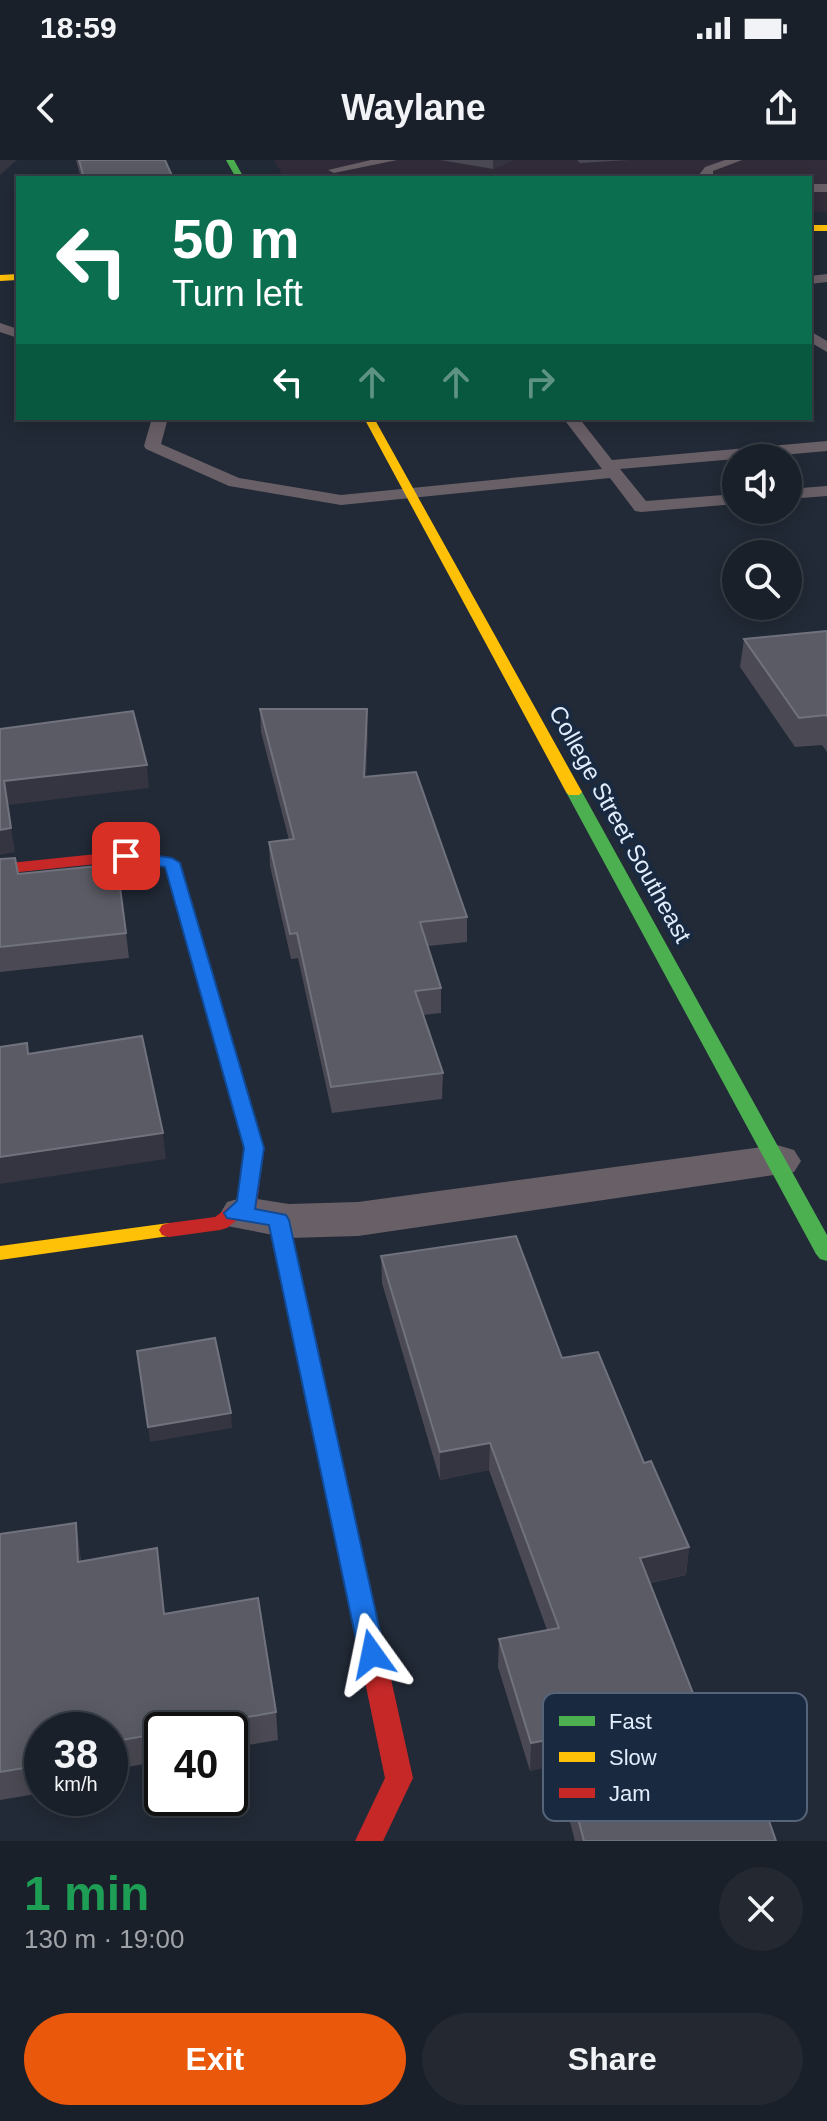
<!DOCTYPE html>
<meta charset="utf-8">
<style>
:root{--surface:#1a2029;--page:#232831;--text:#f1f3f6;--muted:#9fa3a8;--line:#383e46;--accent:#ea580c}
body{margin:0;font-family:Arial,sans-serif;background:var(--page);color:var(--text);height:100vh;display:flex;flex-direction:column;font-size:30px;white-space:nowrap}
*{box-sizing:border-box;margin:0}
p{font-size:26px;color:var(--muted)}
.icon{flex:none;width:44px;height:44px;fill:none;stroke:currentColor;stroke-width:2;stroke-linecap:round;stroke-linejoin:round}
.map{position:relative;height:1681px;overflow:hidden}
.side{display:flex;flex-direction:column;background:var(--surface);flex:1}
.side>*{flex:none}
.hud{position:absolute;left:16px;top:16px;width:796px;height:244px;border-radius:0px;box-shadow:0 4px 20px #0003,0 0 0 2px var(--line);background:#0b6e4f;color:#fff;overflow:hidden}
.tools{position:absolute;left:722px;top:284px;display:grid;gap:16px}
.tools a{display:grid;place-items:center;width:80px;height:80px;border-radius:50%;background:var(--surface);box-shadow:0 4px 20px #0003,0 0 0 2px var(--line);font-size:40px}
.speed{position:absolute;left:24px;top:1552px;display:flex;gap:16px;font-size:40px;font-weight:700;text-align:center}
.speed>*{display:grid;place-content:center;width:104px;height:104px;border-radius:50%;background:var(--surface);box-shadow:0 4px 20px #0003,0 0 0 2px var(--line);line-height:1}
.speed small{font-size:20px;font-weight:400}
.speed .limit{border:4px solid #111;border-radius:12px;background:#fff;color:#111}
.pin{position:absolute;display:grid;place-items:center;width:68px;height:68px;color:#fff;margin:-34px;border-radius:16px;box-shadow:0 4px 12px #0006}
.me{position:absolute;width:88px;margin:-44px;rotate:348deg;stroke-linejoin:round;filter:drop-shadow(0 0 6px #0008)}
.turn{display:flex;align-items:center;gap:28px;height:168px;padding:0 24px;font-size:36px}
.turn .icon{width:104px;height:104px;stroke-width:2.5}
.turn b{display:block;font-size:56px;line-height:68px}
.lanes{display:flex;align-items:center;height:76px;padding:0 24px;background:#0003;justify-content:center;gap:40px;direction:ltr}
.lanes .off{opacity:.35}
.round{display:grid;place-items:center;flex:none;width:84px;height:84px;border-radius:42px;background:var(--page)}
.head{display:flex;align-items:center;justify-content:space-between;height:136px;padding:0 24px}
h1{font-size:48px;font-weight:600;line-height:60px;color:#1e9e55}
.button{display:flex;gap:16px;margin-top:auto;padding:16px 24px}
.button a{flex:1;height:92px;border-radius:48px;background:var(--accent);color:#fff;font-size:32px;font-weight:600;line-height:92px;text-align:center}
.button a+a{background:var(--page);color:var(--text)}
.status{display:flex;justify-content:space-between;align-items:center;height:56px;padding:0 40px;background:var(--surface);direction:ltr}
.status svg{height:22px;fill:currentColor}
header{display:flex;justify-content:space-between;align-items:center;height:104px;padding:0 24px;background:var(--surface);font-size:36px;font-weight:600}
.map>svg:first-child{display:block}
</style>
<div class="status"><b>18:59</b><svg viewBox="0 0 49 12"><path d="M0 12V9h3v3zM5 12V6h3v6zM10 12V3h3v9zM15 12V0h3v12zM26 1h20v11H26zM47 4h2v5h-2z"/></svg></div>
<header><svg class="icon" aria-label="back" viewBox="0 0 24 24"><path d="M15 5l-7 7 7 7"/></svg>Waylane<svg class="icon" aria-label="share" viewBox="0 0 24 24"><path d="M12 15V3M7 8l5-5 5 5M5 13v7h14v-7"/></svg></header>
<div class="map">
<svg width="827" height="1681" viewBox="0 0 827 1681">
<rect width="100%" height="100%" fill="#222a37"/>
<path fill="#322c3a" d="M274 0H827V52H810V18H284Z"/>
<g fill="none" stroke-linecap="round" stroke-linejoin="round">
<path fill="#696067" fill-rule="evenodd" d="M371 0H397L334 13 328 10Z
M725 0H742L713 11V18H701L699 15 705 7Z
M810 24H827V32H810Z
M827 114V122L810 124V116Z
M0 163 18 169V178L0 172Z
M810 171 827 181V192L810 182Z
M152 258H168L161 284 239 318 341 335 602 309 563 258H579L612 300 827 281V291L620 309 646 341 736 334V344L641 352 635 351 610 318 341 345 229 326 146 289 144 286Z
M827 326V336L788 339V329Z"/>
<path fill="#696067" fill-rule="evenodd" d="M777 985 794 990 801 1001 794 1012 358 1076 289 1078 227 1066 220 1054 227 1042 245 1037 289 1044 358 1042Z"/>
<path fill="#4caf50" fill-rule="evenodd" d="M226 0H234L244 18H236Z
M574 627 582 632 827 1075V1101L820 1099 816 1094 566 632Z"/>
<path fill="#ffc107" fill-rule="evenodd" d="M810 65H827V71H810Z
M18 114V120L0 121V115Z
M364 258H374L582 632 579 635H569L566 632Z
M169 1063 176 1065 179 1070 176 1075 0 1100V1086Z"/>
<path fill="#c62828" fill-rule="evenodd" d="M126 691 172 698 180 703 264 988 257 1044 227 1068 220 1070 169 1077 162 1075 159 1070 162 1065 169 1063 215 1057 237 1041 244 988 165 707 126 701 0 714V704Z
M279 1053 286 1055 289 1060 413 1618 383 1681H355L385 1618 269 1060 272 1055Z"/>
</g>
<path fill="#4b4953" d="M76 0H165L173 18H81Z
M440 0H513L493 9Z
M577 0H629L580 3Z
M827 471V592L822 585 795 587 740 507 744 479Z
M260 549 368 572 366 617 467 757V782L428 786 441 828V853L423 855 443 913 442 939 332 953 298 798 291 799 270 706 269 682 289 680 261 572Z
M0 699 18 714 126 773 129 798 0 812Z
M381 1096 562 1198 644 1303 689 1387 686 1415 650 1423 731 1630 776 1681H575L555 1605 530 1611 498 1507 499 1479 547 1470 489 1310 440 1320 382 1123Z
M76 1363 81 1401 165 1454 276 1552 278 1580 230 1588V1570H162V1601L110 1610V1570H42V1633L0 1640V1374Z"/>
<path fill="#343540" d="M0 0H17L0 15Z
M493 0H513L493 9Z
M367 549 368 572 365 641 364 617Z
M147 605 149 628 8 645 4 621Z
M11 668 15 692 0 695V670Z
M163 973 166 999 0 1024V997Z
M231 1253 232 1268 150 1282 148 1267Z
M490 1283 489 1310 440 1320V1292Z
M76 1363 80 1391 82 1429 78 1402Z
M689 1387 686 1415 637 1425 640 1398Z
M557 1578 555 1605 530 1611 531 1583Z"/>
<path fill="#5b5b65" stroke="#70727d" stroke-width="2" d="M79 0H165L173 18H84Z
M827 471V556L826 555 799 558 744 479Z
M260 549H367L364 617 416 612 467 757 420 762 441 828 415 831 443 913 331 927 297 773 290 774 269 682 294 679Z
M133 551 147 605 4 621 11 668 0 670V569Z
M15 698 18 714 117 704 126 773 0 787V699Z
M142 876 163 973 0 997V887L27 883 28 894Z
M516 1076 562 1198 598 1192 644 1303 651 1301 689 1387 640 1398 731 1630 757 1626 776 1681H584L557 1578 531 1583 499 1479 559 1468 490 1283 440 1292 381 1096Z
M215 1178 231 1253 148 1267 137 1191Z
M76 1363 78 1402 157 1388 164 1454 258 1438 276 1552 176 1570H162V1573L110 1582V1570H42V1605L0 1612V1374Z"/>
<path fill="#1a73e8" stroke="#114b97" stroke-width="2" d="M126 691 172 698 180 703 264 988 255 1049 286 1055 289 1060 385 1494 381 1502 372 1506 363 1502 359 1494 269 1065 227 1058 224 1053 237 1041 244 988 165 707 120 699V692Z"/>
<g text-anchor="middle" stroke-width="8" stroke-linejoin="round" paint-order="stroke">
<g font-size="24" fill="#e1ecfc" stroke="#192940">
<text transform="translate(620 664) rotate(61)" y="8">College Street Southeast</text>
</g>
</g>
<rect x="543" y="1533" width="264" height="128" rx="12" fill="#192940" stroke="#556478" stroke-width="2"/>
<rect x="559" y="1556" width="36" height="10" fill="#4caf50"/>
<rect x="559" y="1592" width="36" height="10" fill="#ffc107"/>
<rect x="559" y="1628" width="36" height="10" fill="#c62828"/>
<g font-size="22" fill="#e1ecfc">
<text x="609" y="1569">Fast</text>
<text x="609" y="1605">Slow</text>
<text x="609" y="1641">Jam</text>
</g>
</svg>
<div class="tools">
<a><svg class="icon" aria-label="sound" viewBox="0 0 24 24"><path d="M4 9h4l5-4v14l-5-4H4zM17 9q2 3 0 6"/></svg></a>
<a><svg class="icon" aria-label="search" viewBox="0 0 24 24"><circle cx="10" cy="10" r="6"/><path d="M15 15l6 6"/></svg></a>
</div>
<div class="speed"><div>38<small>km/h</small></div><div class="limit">40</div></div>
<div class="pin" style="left:126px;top:696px;background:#d93025"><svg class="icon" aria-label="arrive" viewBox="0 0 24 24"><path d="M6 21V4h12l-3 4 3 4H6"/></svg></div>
<svg class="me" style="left:372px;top:1494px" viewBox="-20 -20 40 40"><path d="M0-17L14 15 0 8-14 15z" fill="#1a73e8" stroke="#fff" stroke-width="4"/></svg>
<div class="hud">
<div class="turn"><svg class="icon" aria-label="left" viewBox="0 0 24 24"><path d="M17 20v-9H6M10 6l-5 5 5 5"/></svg><div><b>50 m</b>Turn left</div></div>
<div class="lanes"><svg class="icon" aria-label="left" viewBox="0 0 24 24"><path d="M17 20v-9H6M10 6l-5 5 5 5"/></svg><svg class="icon off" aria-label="ahead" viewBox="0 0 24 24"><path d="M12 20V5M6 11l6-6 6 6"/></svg><svg class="icon off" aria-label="ahead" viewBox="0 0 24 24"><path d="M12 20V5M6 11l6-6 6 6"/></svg><svg class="icon off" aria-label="right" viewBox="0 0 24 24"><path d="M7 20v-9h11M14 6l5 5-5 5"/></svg></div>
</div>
</div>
<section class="side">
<div class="head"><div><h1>1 min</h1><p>130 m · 19:00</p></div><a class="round"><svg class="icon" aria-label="close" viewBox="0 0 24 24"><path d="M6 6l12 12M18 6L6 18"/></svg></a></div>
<div class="button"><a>Exit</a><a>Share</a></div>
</section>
